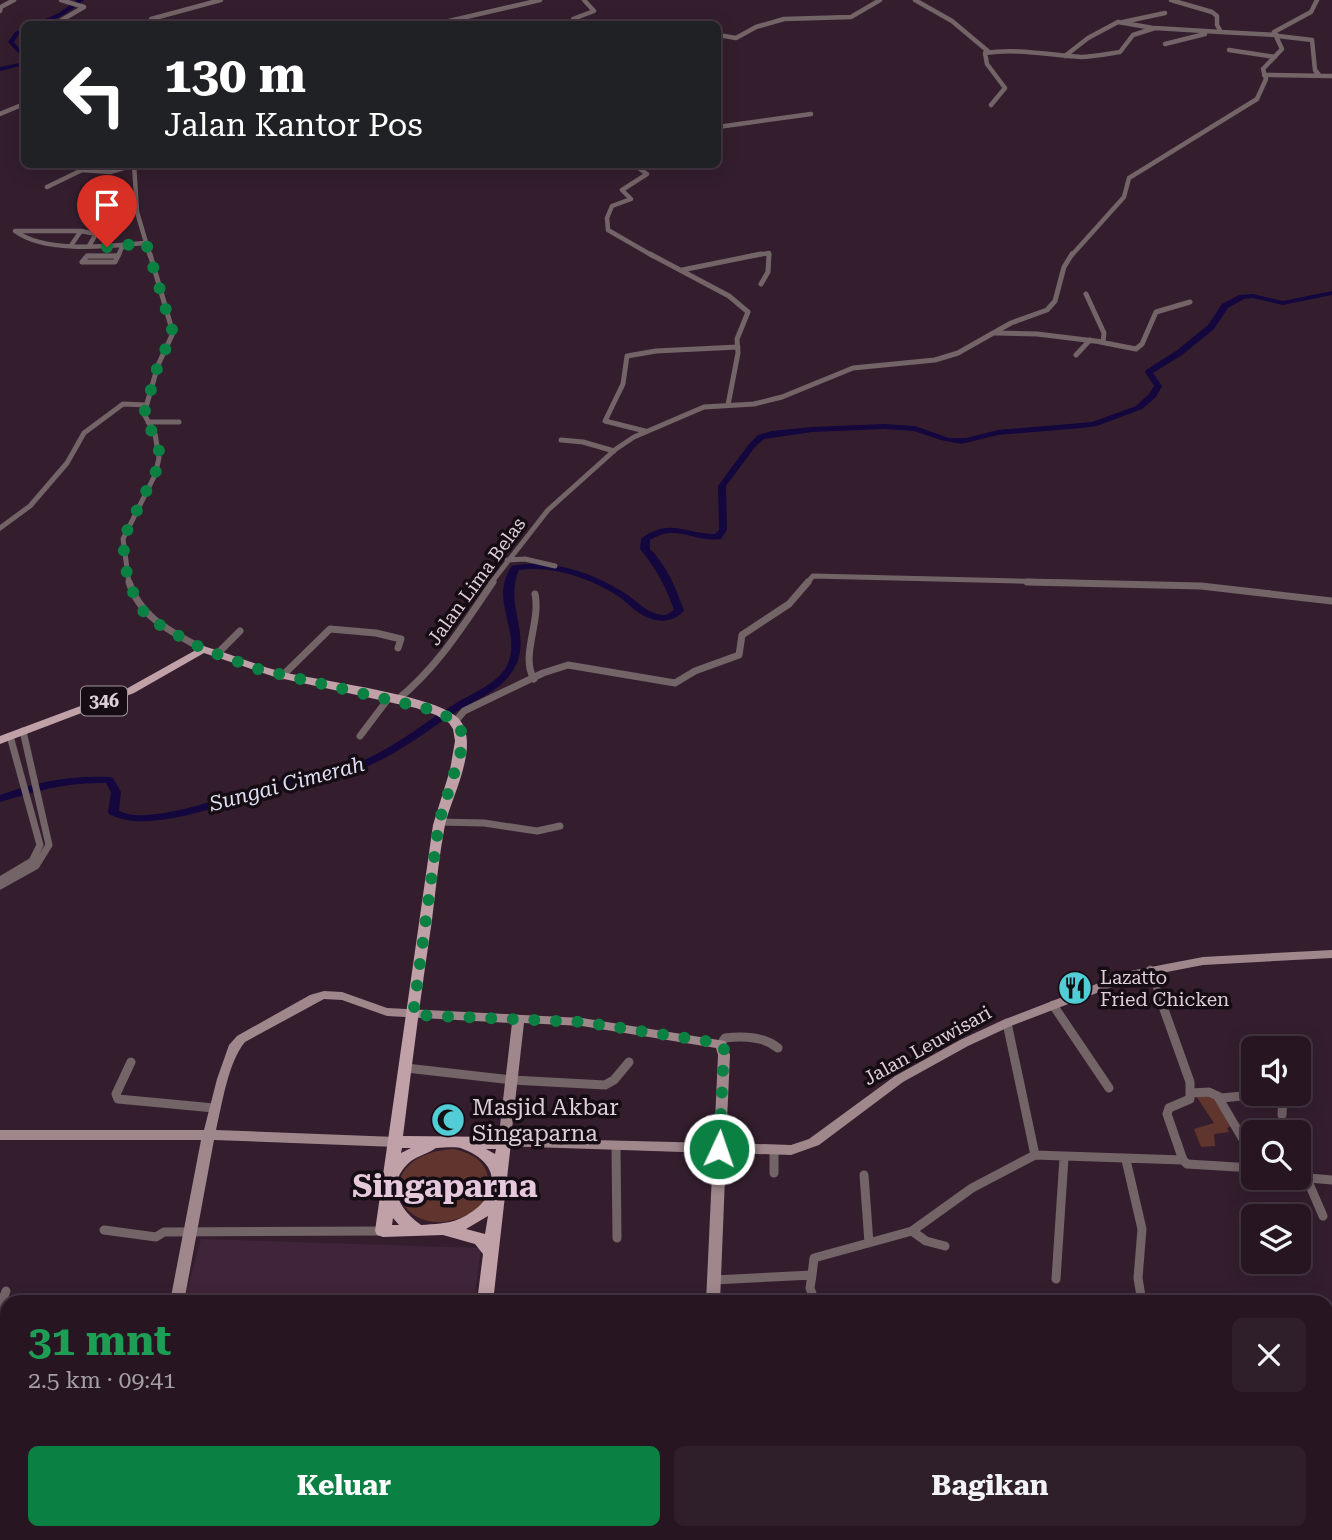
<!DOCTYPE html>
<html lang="id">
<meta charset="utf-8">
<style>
:root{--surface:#271622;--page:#2f1f2a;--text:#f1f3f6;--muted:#a49fa5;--line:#433540;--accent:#0b8043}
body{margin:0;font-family:"Roboto Serif",serif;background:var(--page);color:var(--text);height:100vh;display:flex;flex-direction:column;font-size:26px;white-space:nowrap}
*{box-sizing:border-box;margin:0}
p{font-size:23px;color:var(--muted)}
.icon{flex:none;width:38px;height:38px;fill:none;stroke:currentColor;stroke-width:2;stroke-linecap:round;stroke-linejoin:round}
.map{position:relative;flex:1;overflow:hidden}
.details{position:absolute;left:0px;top:1295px;width:1334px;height:245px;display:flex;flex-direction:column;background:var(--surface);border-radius:21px 21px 0 0;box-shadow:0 4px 18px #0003,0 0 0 2px var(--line)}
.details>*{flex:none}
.hud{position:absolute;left:21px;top:21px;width:700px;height:147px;border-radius:10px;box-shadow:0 4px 18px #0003,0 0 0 2px var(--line);background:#202124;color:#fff;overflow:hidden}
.controls{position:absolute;left:1241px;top:1036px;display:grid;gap:14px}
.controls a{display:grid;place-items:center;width:70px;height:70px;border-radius:10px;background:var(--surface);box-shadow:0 4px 18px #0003,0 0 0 2px var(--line);font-size:35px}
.pin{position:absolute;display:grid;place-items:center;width:60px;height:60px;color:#fff;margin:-72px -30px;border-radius:50% 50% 50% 0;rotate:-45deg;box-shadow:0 0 7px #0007}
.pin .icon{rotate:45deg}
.me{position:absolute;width:77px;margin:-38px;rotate:3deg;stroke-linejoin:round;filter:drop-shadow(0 0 5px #0008)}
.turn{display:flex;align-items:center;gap:24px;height:147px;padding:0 28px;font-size:32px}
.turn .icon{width:91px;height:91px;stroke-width:2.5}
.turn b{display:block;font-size:49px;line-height:60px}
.round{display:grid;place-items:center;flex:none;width:74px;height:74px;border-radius:10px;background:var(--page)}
.headline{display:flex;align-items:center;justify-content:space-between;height:119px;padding:0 28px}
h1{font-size:42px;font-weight:700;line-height:52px;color:#1e9e55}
.button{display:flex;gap:14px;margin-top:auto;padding:14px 28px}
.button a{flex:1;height:80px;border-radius:10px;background:var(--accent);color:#fff;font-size:28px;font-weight:700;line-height:80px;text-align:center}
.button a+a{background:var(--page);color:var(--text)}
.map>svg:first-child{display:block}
</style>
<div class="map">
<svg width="1332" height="1540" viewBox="0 0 1332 1540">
<rect width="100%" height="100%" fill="#341e2e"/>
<path fill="#402439" d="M201 1239 481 1248 474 1302H184Z
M80 1533H145L141 1539 78 1540Z"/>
<path fill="#60352d" d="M1211 1094 1233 1125 1227 1128 1229 1132 1214 1134 1215 1146 1201 1147 1194 1129 1214 1123 1196 1096Z
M454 1149C476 1154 491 1165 488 1189 487 1201 476 1211 465 1216 395 1246 365 1154 454 1149Z"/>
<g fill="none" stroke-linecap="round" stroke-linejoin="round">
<path fill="#13073e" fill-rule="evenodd" d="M77 0H84C71 11 51 25 34 24L59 13Z
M24 28V32L19 34 14 42 24 54V65L0 71V67L20 63 23 58 8 42 15 32Z
M1332 291V295L1283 305 1253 298 1244 299 1228 308 1214 329 1182 355 1153 373 1162 386 1156 397 1142 409 1097 426 1082 428 998 435 961 444 941 440 914 431 884 429 812 432 764 439 755 447 726 486 727 530 721 539C692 543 679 523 650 540V549C667 566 676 588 684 611 674 621 662 623 649 618 637 614 628 603 618 596 590 578 552 565 519 570 503 606 535 638 512 672 500 691 475 700 456 712 427 731 399 753 366 767 338 778 308 781 279 788 236 799 149 837 109 814L108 812 111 792 106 783C66 782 37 791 0 802V795C36 782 71 775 109 777L113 778 121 792 119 811C151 827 238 792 274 782 303 775 334 772 362 761 395 747 422 724 453 705 470 694 493 686 505 669 523 640 496 610 505 580 506 576 509 570 512 566 549 558 591 572 623 592 638 601 647 615 666 615L674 610C666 587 656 568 640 549L641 539C668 517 686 534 715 534L719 530 718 486 749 444 758 435 772 431 812 427 884 424 915 426 949 438H966L998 430 1092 422 1136 406 1149 394 1154 386 1145 372 1146 370 1176 351 1208 325 1222 304 1239 295 1253 294 1283 301Z"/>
<path stroke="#736467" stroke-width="4.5" d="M915 0 952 21 989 52
M0 11 1 7 14 0
M1123 22 1165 13
M55 24 84 7 61 0
M153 24 151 19 221 0
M436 24 540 0
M582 24 573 19 594 11 584 0
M1221 32 1277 35
M718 35 736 38 756 27 784 19 851 17 880 0
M1278 36 1312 40 1315 70 1319 75
M1165 44 1205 34
M1229 50 1275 57
M1065 56 1088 38 1118 22 1153 28
M1264 75 1332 76
M991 105 1005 88 987 64 985 53C1018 48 1048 55 1081 57 1093 57 1107 54 1120 52L1133 35 1155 28 1221 32 1217 25V16L1212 12 1171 0
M0 114 24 104
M718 127 811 114
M134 164 137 212 150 256
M633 164 647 174 622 190 631 199 612 206 607 218 608 230 653 256
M47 187 82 170 110 172 134 165
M100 208 137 212
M81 231 96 234 89 246
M72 244 81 231H15C46 254 110 246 146 243
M87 256H118
M118 256 123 245
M751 256 769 253V256
M1071 256 1124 197 1129 178 1257 99 1266 79 1263 69 1282 49 1274 32 1311 12 1317 0"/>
<path stroke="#736467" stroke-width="5" d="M650 254 729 296 748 312 737 339 738 353 728 405
M82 262H115L119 254
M82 262 87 256H118
M682 270 761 254
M761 284 768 272 769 254
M995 333 1037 334 1103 342 1104 333 1086 294
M1100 342 1136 349 1142 344 1156 312 1190 302
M1076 355 1090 340
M148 422H179
M645 431 605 421 623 384 627 356 656 351 738 347
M561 440 583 442 614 451
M0 528 30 506 67 463 84 433 123 404 146 405
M507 560 525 559 555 566
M129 583 123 539 155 475 159 458 155 434 144 414 158 365 173 333 150 254
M491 583 548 510 616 449 634 437 704 407 754 404 782 397 853 368 935 360 958 353 1011 323 1047 310 1055 301 1064 267 1072 254
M807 583 813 576 1095 583"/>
<path stroke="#736467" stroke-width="7" d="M129 582C140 618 172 632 203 649
M1027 582 1201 586 1332 601
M217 654 240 631
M282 676 330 629 376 633 401 639 398 648
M534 679C520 656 541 622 535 594
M397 700C438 667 464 624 493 582
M455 722 464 711 543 673 568 665 675 683 695 671 739 655 742 635 789 604 808 582
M360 736 388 699
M439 822 484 823 537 831 560 826
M0 880 32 861 40 845 10 736
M0 886 36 866 49 845 23 731
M1150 969 1162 1003"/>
<path stroke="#736467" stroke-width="9" d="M1053 1005 1109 1088
M1007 1023 1035 1155
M721 1044 725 1038C743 1036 764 1036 778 1048
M131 1062 116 1094 118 1099 214 1108
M406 1068 512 1080 605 1085 614 1080 629 1062
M1192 1093 1209 1092 1222 1098 1262 1094
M1279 1094 1283 1098 1282 1115
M1218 1097 1244 1141
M616 1147 617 1238
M774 1151V1173
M1126 1160 1142 1229 1138 1278 1142 1302
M1183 1160 1187 1164 1253 1168
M864 1175 869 1243
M1298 1177 1332 1180
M1307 1179 1323 1216
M104 1230 156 1237 164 1232 382 1231
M912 1231 926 1241 945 1246
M812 1275 810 1288 815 1302
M1056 1279 1064 1158
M714 1280 812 1275 814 1258 912 1231 972 1188 1035 1155 1183 1160 1167 1114 1169 1108 1190 1099V1082L1161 1001
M0 1307 6 1291
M0 1369 7 1370
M361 1540 362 1533
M1167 1540 1168 1533"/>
<path fill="#9f878c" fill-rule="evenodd" d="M1332 950V958L1203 965 1136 978 1011 1026 968 1046 903 1082 819 1145 791 1155 726 1153 720 1302H706L713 1153 499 1146 498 1143 512 1023 387 1016 342 1000 324 999 245 1042C228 1062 222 1105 216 1130L396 1137 401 1139 402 1142 401 1145 396 1147 214 1140 184 1302H170L201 1140H0V1130H204L217 1079 229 1045 237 1036 310 995 324 991 342 992 387 1008 582 1018 725 1041 730 1055 726 1143 791 1145 809 1139 895 1076 960 1040 1003 1020 1130 971 1203 957ZM524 1023 582 1026 716 1048 718 1055 714 1143 511 1138Z
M434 1533H451L455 1540H438Z"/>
<path fill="#c0a1a8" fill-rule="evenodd" d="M203 646C229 653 253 664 279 671 317 681 434 694 458 718 482 743 451 797 445 825 439 856 436 888 432 920 421 992 412 1064 403 1136L504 1137 509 1139 511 1143 493 1302H477L483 1254 475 1244 443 1235 383 1237 377 1235 375 1231 433 825 450 770 455 741 453 729 449 723 436 715 416 708 275 677 204 653 134 693 0 744V736L126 689ZM402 1148H411L401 1153ZM436 1148C444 1148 456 1146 463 1149 507 1166 497 1202 459 1219 447 1224 434 1224 421 1225 397 1208 385 1183 411 1161 418 1156 429 1153 436 1148ZM486 1149H496L495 1154ZM488 1216 485 1234 466 1229ZM393 1218 399 1225H392Z
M452 1533H470V1540H452Z"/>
</g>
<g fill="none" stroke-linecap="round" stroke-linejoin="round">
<path stroke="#0b8043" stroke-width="12" stroke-dasharray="0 21.6" d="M107 247 146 243 173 333 158 365 144 414 159 448 158 467 123 539 125 565 130 586 142 610 161 626 203 649 258 669 437 711 453 720 461 730V751L439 822 413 1015 582 1022 719 1043 724 1049 719 1149"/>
</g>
<defs>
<g id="restaurant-disc" transform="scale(1.75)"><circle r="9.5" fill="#52ccd5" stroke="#160c13"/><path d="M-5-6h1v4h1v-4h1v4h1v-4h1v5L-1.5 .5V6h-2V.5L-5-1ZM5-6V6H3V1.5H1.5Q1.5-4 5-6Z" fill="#111"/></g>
<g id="mosque-disc" transform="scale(1.75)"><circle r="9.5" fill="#52ccd5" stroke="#160c13"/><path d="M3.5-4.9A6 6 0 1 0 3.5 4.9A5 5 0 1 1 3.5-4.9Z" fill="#111"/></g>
</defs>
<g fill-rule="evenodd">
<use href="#restaurant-disc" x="1075" y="988"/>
<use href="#mosque-disc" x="448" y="1120"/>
</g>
<g text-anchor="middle" stroke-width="7" stroke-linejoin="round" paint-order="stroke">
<rect fill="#160c13" stroke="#a2949e" stroke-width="2" x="81" y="686.5" width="46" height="29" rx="5"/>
<g font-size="18" font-weight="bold" fill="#deced9">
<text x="104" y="707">346</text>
</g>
<g font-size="19" fill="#deced9" stroke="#160c13">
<text transform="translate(476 581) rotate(-54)" y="7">Jalan Lima Belas</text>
<text transform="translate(927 1045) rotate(-29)" y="7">Jalan Leuwisari</text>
</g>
<g font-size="19" fill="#deced9" stroke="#160c13" text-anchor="start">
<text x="1100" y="984">Lazatto<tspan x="1100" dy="22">Fried Chicken</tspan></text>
</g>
<g font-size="21" font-style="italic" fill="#dedff2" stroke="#160c13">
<text transform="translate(287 784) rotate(-15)" y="7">Sungai Cimerah</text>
</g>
<g font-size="23" fill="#deced9" stroke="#160c13" text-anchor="start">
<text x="472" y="1115">Masjid Akbar<tspan x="472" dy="26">Singaparna</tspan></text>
</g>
<g font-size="32" font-weight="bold" fill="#e6c8dd" stroke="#160c13">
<text x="445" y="1197">Singaparna</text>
</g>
</g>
</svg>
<div class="controls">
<a><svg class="icon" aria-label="sound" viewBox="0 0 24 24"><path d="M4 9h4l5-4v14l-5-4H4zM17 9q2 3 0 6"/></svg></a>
<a><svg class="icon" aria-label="search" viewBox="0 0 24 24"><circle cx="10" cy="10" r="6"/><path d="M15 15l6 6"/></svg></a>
<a><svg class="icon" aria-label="layers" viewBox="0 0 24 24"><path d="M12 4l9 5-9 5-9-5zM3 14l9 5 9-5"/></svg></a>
</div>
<div class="pin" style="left:107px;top:247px;background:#d93025"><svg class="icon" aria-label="arrive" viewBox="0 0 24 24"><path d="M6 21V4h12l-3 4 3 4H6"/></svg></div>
<svg class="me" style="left:719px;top:1149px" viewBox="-20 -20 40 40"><circle r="17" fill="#0b8043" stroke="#fff" stroke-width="3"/><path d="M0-11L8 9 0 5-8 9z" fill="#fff"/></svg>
<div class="hud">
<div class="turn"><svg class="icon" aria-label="left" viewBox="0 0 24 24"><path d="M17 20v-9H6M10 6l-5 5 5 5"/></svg><div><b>130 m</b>Jalan Kantor Pos</div></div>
</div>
<section class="details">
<div class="headline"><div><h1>31 mnt</h1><p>2.5 km · 09:41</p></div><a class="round"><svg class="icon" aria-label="close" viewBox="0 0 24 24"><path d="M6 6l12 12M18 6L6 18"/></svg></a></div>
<div class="button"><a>Keluar</a><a>Bagikan</a></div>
</section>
</div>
